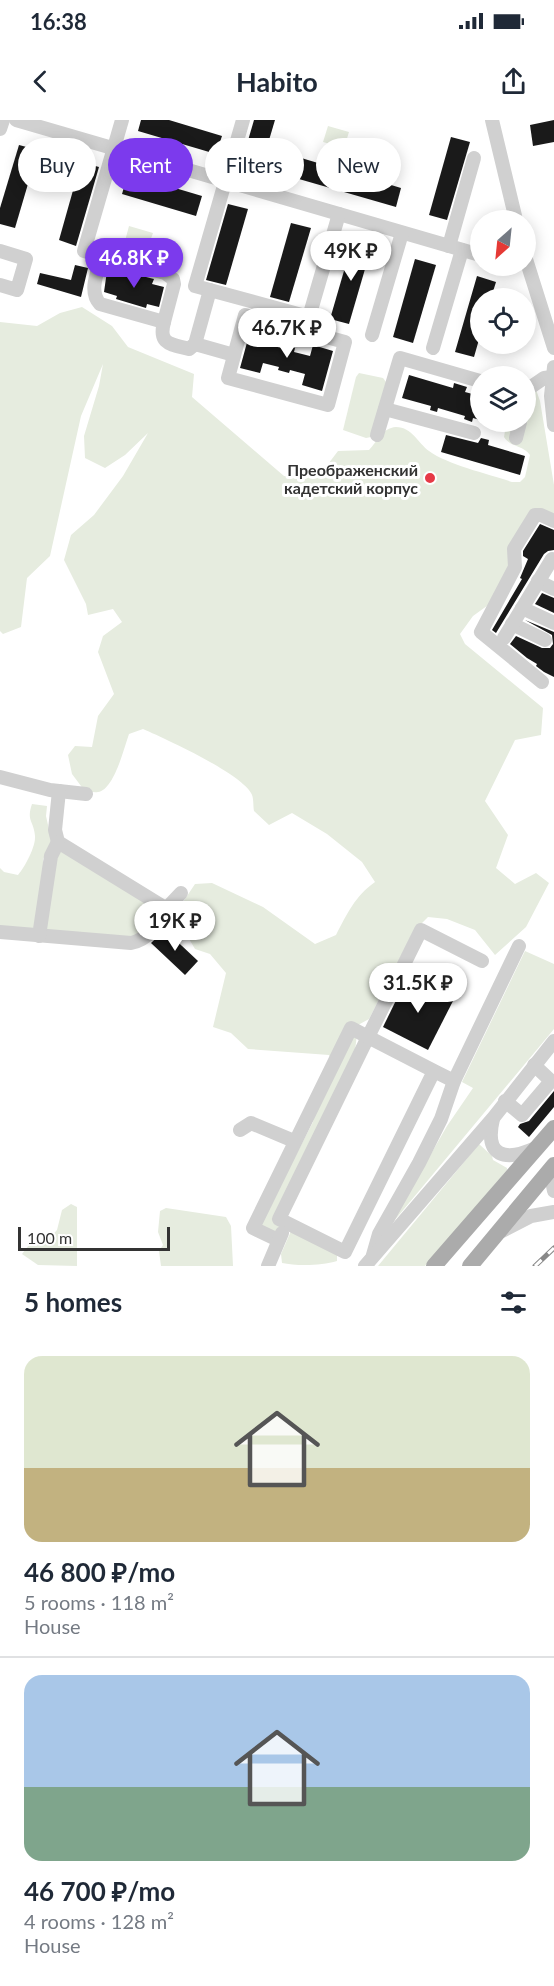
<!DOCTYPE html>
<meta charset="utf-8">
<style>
body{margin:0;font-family:Lato,sans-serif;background:#f6f6f7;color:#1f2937;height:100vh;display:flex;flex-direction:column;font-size:22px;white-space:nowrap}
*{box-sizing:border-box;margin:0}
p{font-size:20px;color:#747a83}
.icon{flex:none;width:33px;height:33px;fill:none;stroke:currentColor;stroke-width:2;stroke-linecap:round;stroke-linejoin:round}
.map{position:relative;height:1146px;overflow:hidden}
.panel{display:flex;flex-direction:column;background:#fff;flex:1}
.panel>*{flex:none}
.banner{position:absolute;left:18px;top:18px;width:519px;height:54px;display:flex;gap:12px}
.needle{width:39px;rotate:207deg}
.buttons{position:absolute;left:470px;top:90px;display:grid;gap:12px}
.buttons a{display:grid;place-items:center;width:66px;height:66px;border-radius:50%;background:#fff;box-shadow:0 3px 15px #0003;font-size:30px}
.scale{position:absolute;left:18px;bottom:15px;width:152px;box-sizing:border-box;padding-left:6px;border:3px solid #333;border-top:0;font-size:16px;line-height:21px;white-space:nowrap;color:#333;-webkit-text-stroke:4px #fff;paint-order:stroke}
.price{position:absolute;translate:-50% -51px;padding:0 14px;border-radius:21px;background:#fff;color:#222;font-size:20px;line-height:39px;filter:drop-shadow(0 2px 3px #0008)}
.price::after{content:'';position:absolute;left:50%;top:36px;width:18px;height:14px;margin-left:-9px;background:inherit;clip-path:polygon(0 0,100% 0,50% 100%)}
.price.current{background:#7c3aed;color:#fff}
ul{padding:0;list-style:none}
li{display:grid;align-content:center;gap:12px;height:318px;padding:0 24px}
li+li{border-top:2px solid #e0e1e3}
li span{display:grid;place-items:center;height:186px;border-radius:18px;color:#555}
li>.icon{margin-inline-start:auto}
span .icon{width:108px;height:108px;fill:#fffc;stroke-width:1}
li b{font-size:26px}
h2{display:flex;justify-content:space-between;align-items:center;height:72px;padding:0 24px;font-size:26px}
.tag{padding:0 21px;border-radius:27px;background:#fff;box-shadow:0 3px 15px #0003;font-size:21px;line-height:54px}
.tag.current{background:#7c3aed;color:#fff}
.status{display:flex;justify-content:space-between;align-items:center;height:42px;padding:0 30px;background:#fff;direction:ltr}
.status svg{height:16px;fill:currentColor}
header{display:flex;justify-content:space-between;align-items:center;height:78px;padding:0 24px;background:#fff;font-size:27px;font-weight:700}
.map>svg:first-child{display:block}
.green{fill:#e6ecdf}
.building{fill:#1a1a1a}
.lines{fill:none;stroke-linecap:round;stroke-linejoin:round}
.minor{stroke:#d0d0d0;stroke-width:14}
.major{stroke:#ababab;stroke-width:16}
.rail-casing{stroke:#888;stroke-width:5}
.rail{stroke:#fff;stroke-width:3;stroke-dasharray:9;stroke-linecap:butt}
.poi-dot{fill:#e63946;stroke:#fff;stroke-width:2}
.labels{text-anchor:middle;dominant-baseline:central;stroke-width:6;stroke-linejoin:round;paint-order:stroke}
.poi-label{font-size:16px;font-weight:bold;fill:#333;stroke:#fff;text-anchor:end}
</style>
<div class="status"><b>16:38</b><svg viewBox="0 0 49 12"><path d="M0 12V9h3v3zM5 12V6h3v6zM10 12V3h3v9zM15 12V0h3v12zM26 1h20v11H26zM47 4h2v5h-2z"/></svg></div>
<header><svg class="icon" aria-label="back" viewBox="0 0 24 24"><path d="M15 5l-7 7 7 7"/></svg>Habito<svg class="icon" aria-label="share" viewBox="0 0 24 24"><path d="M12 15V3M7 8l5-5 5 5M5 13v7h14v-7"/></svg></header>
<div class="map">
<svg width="554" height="1146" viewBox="0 0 554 1146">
<rect width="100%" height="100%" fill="#fff"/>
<g class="green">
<path d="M328 6 349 12 344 28 323 22Z"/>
<path d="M129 106 153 113 148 127 125 121Z"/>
<path d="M82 187 112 206 128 227 194 254 192 277 284 356H319L338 331 369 330C378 321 382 308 396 307 412 307 418 323 429 331 448 345 489 354 512 362H520L525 357 530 335C523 325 511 328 504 317L506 305 510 302H525V262L534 264 540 281 554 365V395L531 397 491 483 473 496 460 514 465 524 543 588 541 615 515 620 485 681 508 715 496 748 515 764 536 753 549 763 526 807 495 835 475 810 447 799 428 797 413 812 369 899 358 905 355 931 276 1113 259 1106 313 1002 315 990 336 950 329 935 248 929 231 913 213 907 226 853 210 834 195 829 188 817 186 807 175 802 181 785 195 764 212 763 263 787 315 824 336 815C347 794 355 776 375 762L362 742 327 714 292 693 269 705 254 691C253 686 254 677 251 673 240 653 166 619 143 609L129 614C124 628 114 670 98 672 94 673 88 671 84 670L72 654 68 635 75 626 92 627 98 596 114 574 98 532 103 516 122 502 113 489 88 495 86 484 64 440 71 415 94 395 123 356 148 313 125 335 105 348 85 338 84 316 99 266 103 244 81 296 50 436 27 458 21 507 3 514 0 511V202L37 206 60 193Z"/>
<path d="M359 253 383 258 386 262 371 317 366 318 343 310 356 257Z"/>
<path d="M32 684 47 686 46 696 52 723 43 739V755L33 812 0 806V748L4 752 18 755C25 747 36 726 35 716 34 701 26 701 32 684Z"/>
<path d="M60 730 155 787 159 792 140 817 46 812 56 735Z"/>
<path d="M525 831 554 844V909L389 1107 447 1006 473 968 462 962Z"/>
<path d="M479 1024 492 1036 493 1040 507 1048V1050L425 1146H378Z"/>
<path d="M71 1084 77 1087V1146L38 1145 22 1134 29 1125 44 1124 57 1110 62 1090Z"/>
<path d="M166 1088 226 1097 231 1106 233 1146H161L159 1131 163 1125 158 1112 160 1091Z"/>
<path d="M291 1111 337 1133V1141C321 1146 296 1146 282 1143L281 1134Z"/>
</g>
<g class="building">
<path d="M141 0H169L222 16 216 34 138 11Z"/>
<path d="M254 0H275L261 47 242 41Z"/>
<path d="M554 0V22L533 26 530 5Z"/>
<path d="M451 17 470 22 447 100 429 95Z"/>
<path d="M19 25 38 30 15 108 0 104V88Z"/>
<path d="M298 37 401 68 396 87 292 57Z"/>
<path d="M81 42 99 47 76 126 59 120Z"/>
<path d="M128 54 202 76 196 96 122 74Z"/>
<path d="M228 84 248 89 226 165 206 160Z"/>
<path d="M291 103 311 108 289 182 270 177Z"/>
<path d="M353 120 372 125 349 204 330 199Z"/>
<path d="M415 139 436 145 413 223 393 217Z"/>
<path d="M75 145 88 148 81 177 37 164 40 153 71 160Z"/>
<path d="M107 151 121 155 122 151 154 159 152 164 164 167 159 187 147 184 146 188 116 179 117 176 104 172Z"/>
<path d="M477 156 496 162 491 178H480V216L474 237 455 232Z"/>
<path d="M251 208 271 213 268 224 284 229 285 225 295 228 294 232 310 236 313 225 333 231 322 271 302 265 305 254 290 250 289 253 278 250 279 247 263 243 260 253 240 248Z"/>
<path d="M409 255 453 268 454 263 467 267 465 272 480 276V300L473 298 472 302 464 299 465 296 438 288 437 292 430 290 431 286 402 278Z"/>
<path d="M446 315 478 323 481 318 489 320 488 325 525 336 520 355 441 332Z"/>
<path d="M540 404 554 410V430L548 431 544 434 496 513 492 510 522 459 520 458 528 439 523 436V431Z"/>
<path d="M542 473 554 478V493L535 484Z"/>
<path d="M525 500 554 512V557L544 552 536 546 537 544 527 538 510 524 516 516 542 528H550L553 524 552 515Z"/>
<path d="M165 810 198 841 185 855 151 823Z"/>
<path d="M407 858 453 881 428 930 383 907Z"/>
<path d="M554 971V987L529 1017 518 1007 520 1004 529 1001Z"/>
</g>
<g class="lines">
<g class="minor">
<path d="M16 0 480 135"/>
<path d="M243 0 195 166 309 197 339 94"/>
<path d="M492 0 516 100"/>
<path d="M0 9 3 0"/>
<path d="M449 126 474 38"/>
<path d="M0 131 26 139 17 170 0 165"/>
<path d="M102 136C98 151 88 171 100 184L164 202 174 164 173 159 165 153 84 131 122 0"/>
<path d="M525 136 554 228"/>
<path d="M245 195 345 222 328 285 228 258Z"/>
<path d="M164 202C158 225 171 224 189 229L195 224 210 170"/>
<path d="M372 215 402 113"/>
<path d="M195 224 234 235"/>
<path d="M433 228 462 130"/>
<path d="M554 247 551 276 554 305"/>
<path d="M525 271 544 258 552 257 554 259"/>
<path d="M385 289 474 313"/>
<path d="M377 315 400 238 480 261"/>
<path d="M516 318 520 302"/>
<path d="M538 461 554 469"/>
<path d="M522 488 554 503"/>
<path d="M512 504 545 520"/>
<path d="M504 518 552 439 554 440"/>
<path d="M542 562 481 512 515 447 514 429 535 395H541L554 401"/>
<path d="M0 657 50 670 86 674"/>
<path d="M164 791 181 773"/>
<path d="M0 812 131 823C145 820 167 803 162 786L58 722 55 710 59 671"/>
<path d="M39 816 51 736 58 722"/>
<path d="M434 951 368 917 279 1099 345 1132 434 951 454 961"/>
<path d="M505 981 522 995 551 961 534 945"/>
<path d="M493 999C484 1037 505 1042 536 1028"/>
<path d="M240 1010 251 1003 294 1021"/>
<path d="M554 1051 552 1061 554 1071"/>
<path d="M502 1111 531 1096 554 1092"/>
<path d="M278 1120 253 1108 351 908 368 917 421 810 482 841"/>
<path d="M373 1135 379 1114 419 1043 441 999 454 961 519 826"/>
<path d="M268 1146 282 1113"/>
<path d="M365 1146 494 997 554 921"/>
</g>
<g class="major">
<path d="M434 1146 554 1008"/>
<path d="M470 1146 554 1045"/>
</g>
<g class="rail-casing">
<path id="rail" d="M535 1146 554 1128"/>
</g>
<use href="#rail" class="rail"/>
</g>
<circle class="poi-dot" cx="430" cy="358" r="6"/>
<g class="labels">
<g class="poi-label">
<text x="418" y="349">Преображенский<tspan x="418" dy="18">кадетский корпус</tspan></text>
</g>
</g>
</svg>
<div class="buttons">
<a><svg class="needle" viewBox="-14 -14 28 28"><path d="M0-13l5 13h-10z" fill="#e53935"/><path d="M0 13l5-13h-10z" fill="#747a83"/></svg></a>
<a><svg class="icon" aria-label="locate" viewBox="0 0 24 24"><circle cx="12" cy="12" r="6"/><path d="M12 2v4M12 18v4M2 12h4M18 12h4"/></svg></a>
<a><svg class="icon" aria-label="layers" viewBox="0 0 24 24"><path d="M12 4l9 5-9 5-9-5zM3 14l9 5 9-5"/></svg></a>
</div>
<div class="scale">100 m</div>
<b class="price" style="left:351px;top:162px">49K ₽</b>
<b class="price current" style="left:134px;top:169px">46.8K ₽</b>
<b class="price" style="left:287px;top:239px">46.7K ₽</b>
<b class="price" style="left:175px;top:832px">19K ₽</b>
<b class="price" style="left:418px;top:894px">31.5K ₽</b>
<div class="banner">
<a class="tag">Buy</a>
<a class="tag current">Rent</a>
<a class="tag">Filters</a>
<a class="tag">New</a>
</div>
</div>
<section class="panel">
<h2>5 homes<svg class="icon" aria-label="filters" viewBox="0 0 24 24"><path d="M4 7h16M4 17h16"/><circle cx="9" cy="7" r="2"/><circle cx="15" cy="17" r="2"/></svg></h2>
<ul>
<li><span style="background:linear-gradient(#dfe7d0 60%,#c2b280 0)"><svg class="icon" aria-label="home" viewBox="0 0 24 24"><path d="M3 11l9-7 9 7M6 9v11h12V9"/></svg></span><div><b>46 800 ₽/mo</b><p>5 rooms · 118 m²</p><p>House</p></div></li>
<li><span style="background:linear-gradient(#a9c7e8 60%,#7fa58c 0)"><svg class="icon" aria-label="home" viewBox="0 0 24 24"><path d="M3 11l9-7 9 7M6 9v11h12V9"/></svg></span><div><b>46 700 ₽/mo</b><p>4 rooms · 128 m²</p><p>House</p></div></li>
</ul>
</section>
